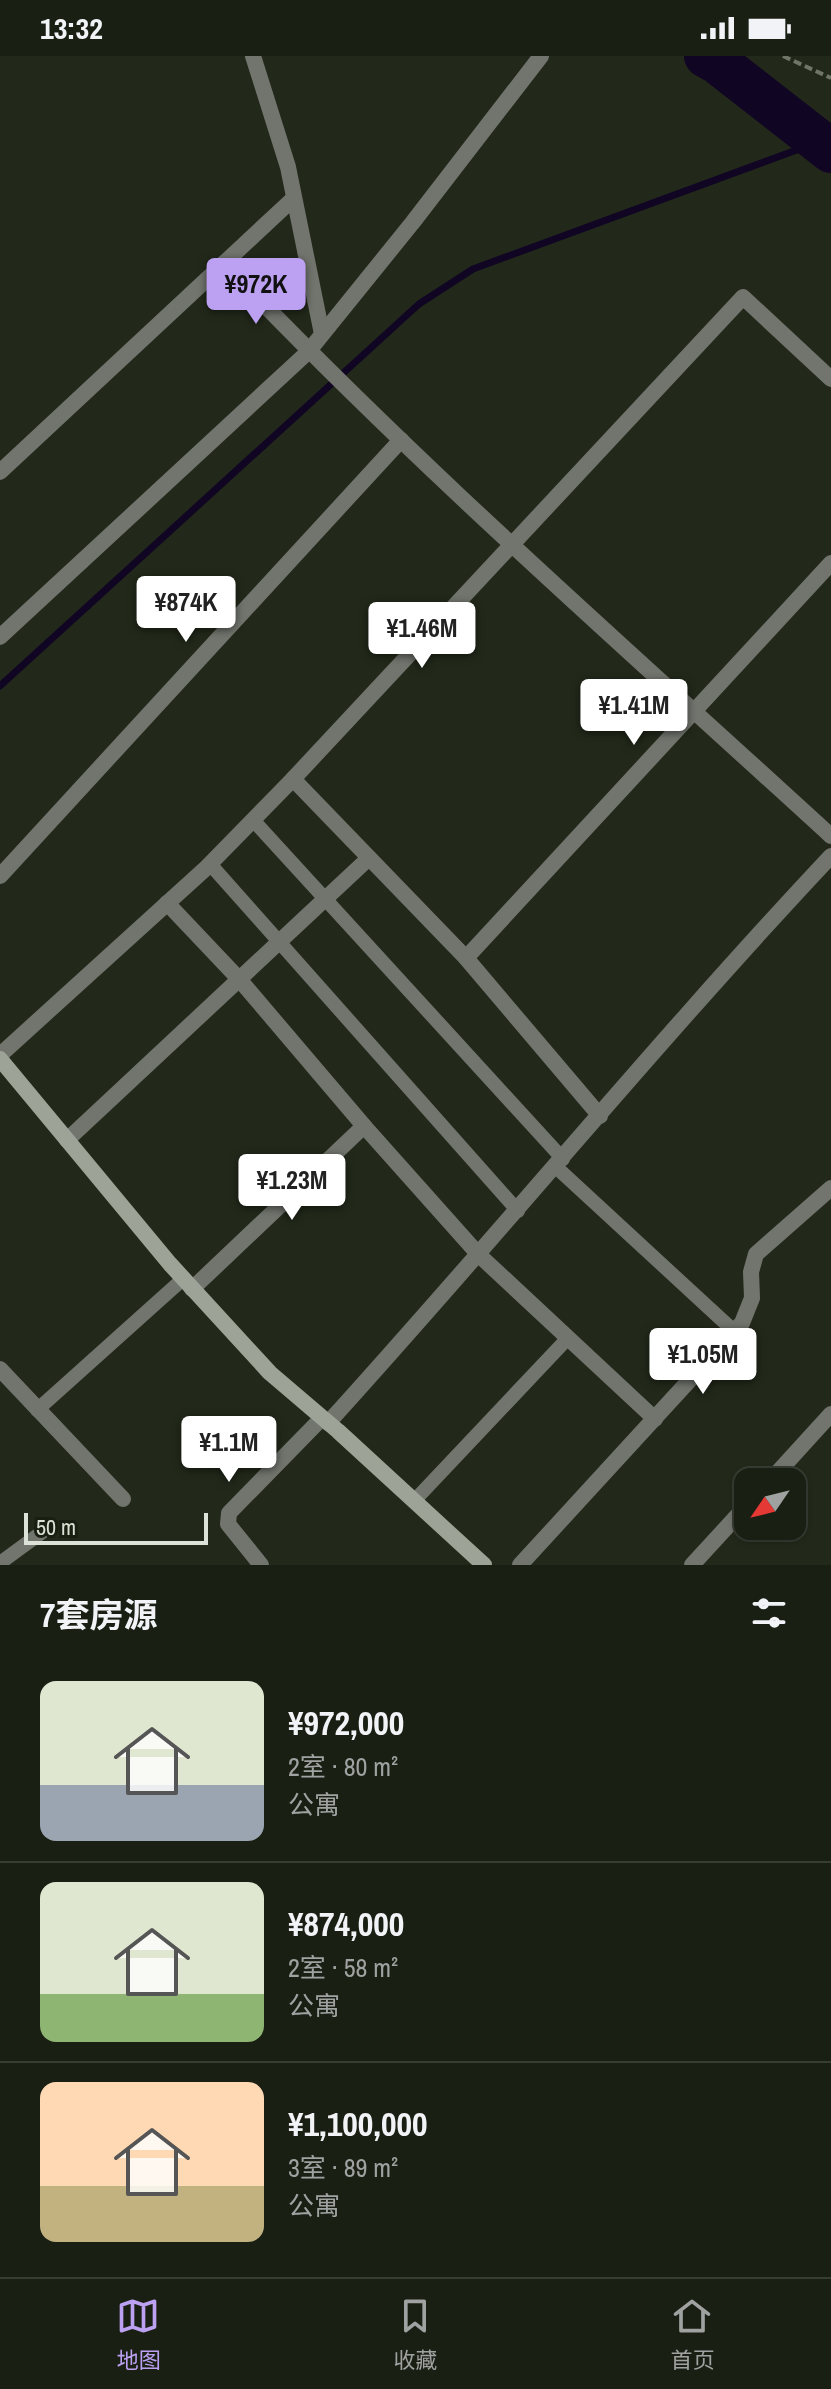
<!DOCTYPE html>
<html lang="zh">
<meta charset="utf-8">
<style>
body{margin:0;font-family:"Archivo Narrow","Noto Sans SC",sans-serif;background:#23271d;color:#f1f3f6;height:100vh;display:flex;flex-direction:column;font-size:30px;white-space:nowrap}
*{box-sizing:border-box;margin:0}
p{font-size:26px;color:#9fa2a0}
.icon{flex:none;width:44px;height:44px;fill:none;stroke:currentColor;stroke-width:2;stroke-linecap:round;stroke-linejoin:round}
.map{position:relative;height:1509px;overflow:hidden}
.side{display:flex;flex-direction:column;background:#1a1f14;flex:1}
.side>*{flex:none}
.needle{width:52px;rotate:235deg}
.tools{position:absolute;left:734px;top:1412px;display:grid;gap:16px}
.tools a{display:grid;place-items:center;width:72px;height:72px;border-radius:16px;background:#1a1f14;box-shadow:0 2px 6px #0004,0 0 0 2px #383d34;font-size:40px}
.scale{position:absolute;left:24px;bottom:20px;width:184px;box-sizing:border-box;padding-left:8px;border:4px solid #dde2d9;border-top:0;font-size:22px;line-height:28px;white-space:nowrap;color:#dde2d9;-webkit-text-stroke:6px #191f11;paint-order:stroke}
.price{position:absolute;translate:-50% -68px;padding:0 18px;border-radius:8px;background:#fff;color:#222;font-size:26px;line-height:52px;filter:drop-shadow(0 2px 4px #0008)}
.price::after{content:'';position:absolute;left:50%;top:48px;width:24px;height:18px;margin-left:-12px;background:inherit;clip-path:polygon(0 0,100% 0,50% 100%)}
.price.current{background:#bca0f2;color:#111}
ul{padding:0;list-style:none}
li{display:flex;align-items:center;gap:24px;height:200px;padding:0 40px}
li+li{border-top:2px solid #383d34}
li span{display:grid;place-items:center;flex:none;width:224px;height:160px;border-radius:16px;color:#555}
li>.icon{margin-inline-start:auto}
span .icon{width:96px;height:96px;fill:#fffc;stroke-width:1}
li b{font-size:34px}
h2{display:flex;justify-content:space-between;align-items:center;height:96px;padding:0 40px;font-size:34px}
.status{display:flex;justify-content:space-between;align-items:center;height:56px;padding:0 40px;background:#1a1f14;direction:ltr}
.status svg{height:22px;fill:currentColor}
.menu{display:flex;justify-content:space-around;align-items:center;height:112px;border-top:2px solid #383d34;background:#1a1f14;font-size:22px;color:#9fa2a0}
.menu a{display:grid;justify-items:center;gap:4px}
.menu .current{color:#bca0f2}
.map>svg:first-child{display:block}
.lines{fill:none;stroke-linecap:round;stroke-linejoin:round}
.stream{stroke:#110524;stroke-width:7}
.river{stroke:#110524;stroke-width:44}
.path{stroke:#6f7669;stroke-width:4;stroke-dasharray:8 4;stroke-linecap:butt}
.lane{stroke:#72756e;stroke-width:14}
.street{stroke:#72756e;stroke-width:16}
.secondary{stroke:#9da397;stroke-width:16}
</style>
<div class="status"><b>13:32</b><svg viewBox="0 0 49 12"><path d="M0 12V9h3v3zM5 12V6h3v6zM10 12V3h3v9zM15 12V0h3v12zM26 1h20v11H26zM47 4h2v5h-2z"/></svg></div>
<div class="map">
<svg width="831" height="1509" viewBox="0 0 831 1509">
<rect width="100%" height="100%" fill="#22291a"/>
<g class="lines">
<path class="stream" d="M0 630 419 248 473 213 821 85"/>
<path class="river" d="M706 0 717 6 831 95"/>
<path class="path" d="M783 0 831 22"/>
<g class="lane">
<path d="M253 764 563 1103"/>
<path d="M210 808 518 1155"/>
<path d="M556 1111 735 1276"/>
<path d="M37 1354 183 1223"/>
<path d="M414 1445 568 1282"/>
<path d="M0 1507 45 1474"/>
</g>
<g class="street">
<path d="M253 0 288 111 322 278"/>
<path d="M224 207C416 409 626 592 831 780"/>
<path d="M0 416 294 142"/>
<path d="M0 581 308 296 413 166 541 0"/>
<path d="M293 723 466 902 600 1060"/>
<path d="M0 820 401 384"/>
<path d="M167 847 239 923 364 1070 479 1199 655 1363"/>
<path d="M466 902 831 507"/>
<path d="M0 999 205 813 293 723 743 241 831 323"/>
<path d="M67 1084 369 802"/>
<path d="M192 1233 364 1070"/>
<path d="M0 1313 123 1443"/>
<path d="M328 1367C498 1180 658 984 831 800"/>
<path d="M769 1426 831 1358"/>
<path d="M261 1509 228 1468 229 1457 322 1362"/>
<path d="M520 1509 742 1267 752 1242 751 1216 756 1198 831 1132"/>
<path d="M692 1509 748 1448"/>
</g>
<path class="secondary" d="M0 1003 170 1208 270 1317 338 1375 484 1509"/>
</g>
</svg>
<div class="tools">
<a><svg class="needle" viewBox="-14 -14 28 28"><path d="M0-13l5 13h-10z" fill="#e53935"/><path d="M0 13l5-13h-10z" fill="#9fa2a0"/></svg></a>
</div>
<div class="scale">50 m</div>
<b class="price current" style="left:256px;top:270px">¥972K</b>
<b class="price" style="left:186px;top:588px">¥874K</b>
<b class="price" style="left:422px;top:614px">¥1.46M</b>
<b class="price" style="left:634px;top:691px">¥1.41M</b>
<b class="price" style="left:292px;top:1166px">¥1.23M</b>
<b class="price" style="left:703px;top:1340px">¥1.05M</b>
<b class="price" style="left:229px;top:1428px">¥1.1M</b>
</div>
<section class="side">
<h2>7套房源<svg class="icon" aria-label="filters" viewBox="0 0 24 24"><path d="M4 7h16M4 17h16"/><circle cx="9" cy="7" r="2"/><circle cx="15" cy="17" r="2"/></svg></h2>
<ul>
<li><span style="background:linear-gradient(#dfe7d0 65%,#9aa5b1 0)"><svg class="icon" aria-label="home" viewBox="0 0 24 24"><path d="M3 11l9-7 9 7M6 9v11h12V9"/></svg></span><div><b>¥972,000</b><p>2室 · 80 m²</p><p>公寓</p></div></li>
<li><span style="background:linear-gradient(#dfe7d0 70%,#8fb573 0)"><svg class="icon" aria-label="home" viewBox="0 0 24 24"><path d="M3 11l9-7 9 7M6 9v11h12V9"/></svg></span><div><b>¥874,000</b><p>2室 · 58 m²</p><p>公寓</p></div></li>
<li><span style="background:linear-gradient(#ffd9b3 65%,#c2b280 0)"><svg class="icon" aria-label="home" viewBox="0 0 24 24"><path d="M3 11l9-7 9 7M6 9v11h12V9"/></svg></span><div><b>¥1,100,000</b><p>3室 · 89 m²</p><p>公寓</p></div></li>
</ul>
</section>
<nav class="menu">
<a class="current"><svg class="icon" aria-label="map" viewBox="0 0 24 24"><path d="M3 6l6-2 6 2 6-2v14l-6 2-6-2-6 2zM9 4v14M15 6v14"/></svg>地图</a>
<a><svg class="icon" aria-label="saved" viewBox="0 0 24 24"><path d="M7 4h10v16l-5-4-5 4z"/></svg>收藏</a>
<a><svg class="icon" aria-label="home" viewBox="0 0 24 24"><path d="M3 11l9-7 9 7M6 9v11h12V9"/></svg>首页</a>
</nav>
